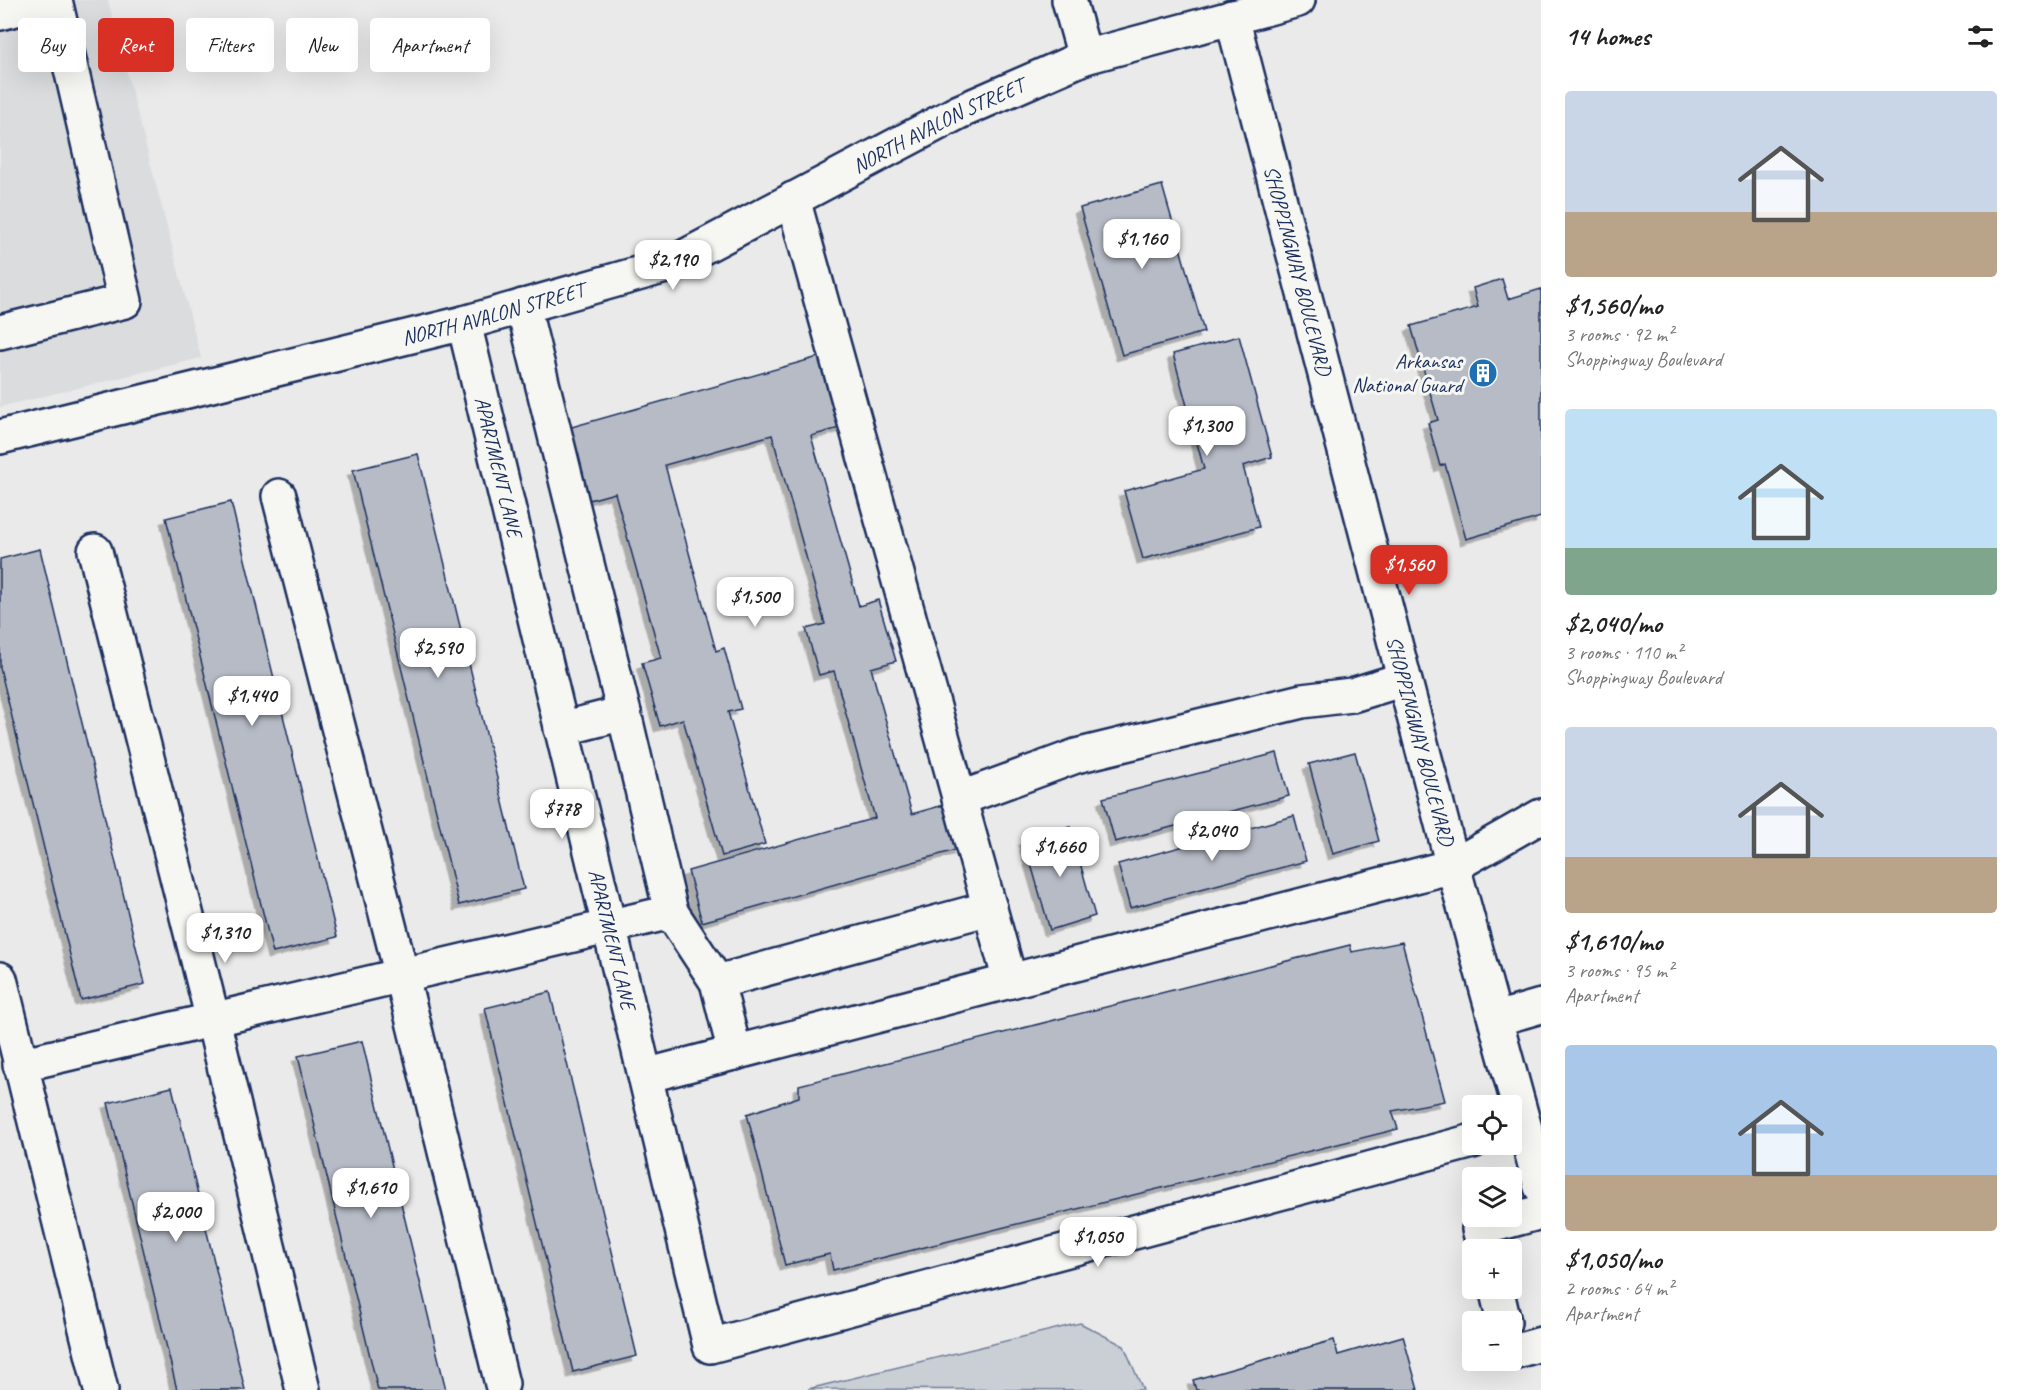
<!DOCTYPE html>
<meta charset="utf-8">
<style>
body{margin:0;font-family:Caveat,sans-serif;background:#f2f2f2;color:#222;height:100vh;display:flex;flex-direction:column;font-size:22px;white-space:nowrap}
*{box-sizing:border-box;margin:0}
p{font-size:20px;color:#767676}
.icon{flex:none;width:33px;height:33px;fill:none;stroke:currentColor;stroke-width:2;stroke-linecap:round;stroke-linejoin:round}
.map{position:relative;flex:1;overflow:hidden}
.panel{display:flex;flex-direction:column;background:#fff;width:480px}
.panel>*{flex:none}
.hud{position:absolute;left:18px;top:18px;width:570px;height:54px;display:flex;gap:12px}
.fabs{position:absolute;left:1462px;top:1095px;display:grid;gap:12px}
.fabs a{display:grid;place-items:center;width:60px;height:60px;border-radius:6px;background:#fff;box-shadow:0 6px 24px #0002;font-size:30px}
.price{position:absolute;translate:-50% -51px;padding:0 14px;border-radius:12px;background:#fff;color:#222;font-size:20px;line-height:39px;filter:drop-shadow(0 2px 3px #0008)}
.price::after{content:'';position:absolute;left:50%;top:36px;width:18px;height:14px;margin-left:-9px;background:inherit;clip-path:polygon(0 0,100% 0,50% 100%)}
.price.on{background:#d93025;color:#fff}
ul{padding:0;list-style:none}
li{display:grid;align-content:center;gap:12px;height:318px;padding:0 24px}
li span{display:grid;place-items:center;height:186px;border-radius:6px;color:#555}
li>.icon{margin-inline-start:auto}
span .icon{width:108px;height:108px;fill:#fffc;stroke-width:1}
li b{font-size:26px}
h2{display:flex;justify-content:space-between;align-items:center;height:72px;padding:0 24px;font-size:26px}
.tag{padding:0 21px;border-radius:6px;background:#fff;box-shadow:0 6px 24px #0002;font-size:21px;line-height:54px}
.tag.on{background:#d93025;color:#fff}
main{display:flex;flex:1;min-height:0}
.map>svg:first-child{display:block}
.built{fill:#dadcde}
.green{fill:#caced5;stroke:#727e9a;stroke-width:1.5}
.building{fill:#b6bbc6;stroke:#1b2f5e;stroke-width:1.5;filter:url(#shadow)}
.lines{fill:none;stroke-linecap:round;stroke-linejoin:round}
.minor-casing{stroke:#1b2f5e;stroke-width:38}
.minor{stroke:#f6f6f2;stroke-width:33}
.labels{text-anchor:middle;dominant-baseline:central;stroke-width:6;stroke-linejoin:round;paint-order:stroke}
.street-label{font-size:21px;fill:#1b2f5e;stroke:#f6f6f2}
.poi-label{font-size:21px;fill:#1b2f5e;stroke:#f6f6f2;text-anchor:end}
</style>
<main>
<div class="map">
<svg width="1541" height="1390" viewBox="0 0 1541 1390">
<defs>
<filter id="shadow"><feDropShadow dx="-5.5" dy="5.5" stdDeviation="0" flood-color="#0004"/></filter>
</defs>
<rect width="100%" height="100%" fill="#e9eae9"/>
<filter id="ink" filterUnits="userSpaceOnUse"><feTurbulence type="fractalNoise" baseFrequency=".0167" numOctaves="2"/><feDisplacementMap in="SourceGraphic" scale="12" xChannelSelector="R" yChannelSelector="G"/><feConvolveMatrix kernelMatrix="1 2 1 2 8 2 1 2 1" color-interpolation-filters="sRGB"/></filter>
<g filter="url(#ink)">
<path class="built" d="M0 0H108L201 358 0 407Z"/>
<path class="green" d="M1080 1323 1124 1346 1143 1390 808 1389Z"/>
<g class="building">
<path d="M1162 185 1204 332 1122 355 1080 208Z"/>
<path d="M1502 279 1508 299 1541 289V517L1466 539 1445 464 1440 466 1428 423 1438 420 1411 326 1478 307 1473 288Z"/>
<path d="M1239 336 1272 457 1243 466 1259 527 1143 559 1124 491 1204 469 1173 354Z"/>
<path d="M829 354 850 425 811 436 859 606 878 600 896 661 871 668 912 814 947 804 959 849 702 922 688 871 875 818 834 671 819 675 806 629 825 624 772 435 665 465 716 651 724 648 741 709 728 712 765 844 722 856 683 719 660 726 642 663 661 658 615 493 582 502 561 430Z"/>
<path d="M418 454 524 889 459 905 353 470Z"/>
<path d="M231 502 337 937 273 953 166 518Z"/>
<path d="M40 549 145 984 81 1000 0 668V559Z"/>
<path d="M1355 752 1379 841 1333 854 1309 764Z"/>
<path d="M1277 753 1289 796 1115 842 1103 798Z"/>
<path d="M1294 816 1306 861 1130 908 1118 864Z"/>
<path d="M1070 827 1095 916 1050 930 1024 840Z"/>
<path d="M1402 942 1445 1101 1392 1111 1398 1129 833 1270 830 1254 785 1265 747 1114 799 1097V1085L1350 945 1352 952Z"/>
<path d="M550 992 637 1356 573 1372 485 1008Z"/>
<path d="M362 1041 446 1390H378L298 1056Z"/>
<path d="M172 1087 245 1390H177L108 1103Z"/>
<path d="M1403 1336 1418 1390H1196L1193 1380 1334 1340 1338 1355Z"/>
</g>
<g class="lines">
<g class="minor-casing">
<g id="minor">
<path d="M1069 0 1085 57"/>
<path d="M0 13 51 0"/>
<path id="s1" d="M1232 17 1453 866 1541 1187"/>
<path d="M793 199 1010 981"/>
<path d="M523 306 624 713"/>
<path id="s2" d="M464 323 710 1346 1473 1141"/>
<path d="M0 332 125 301 55 0"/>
<path id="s3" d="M0 437 464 323 669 265 959 112 1085 57 1298 0"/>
<path d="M279 496 402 976 502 1384"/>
<path d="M95 551 213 1020 303 1390"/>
<path d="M959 799 1076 756 1302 701 1352 695 1404 679"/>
<path d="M671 912 717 982 735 1053"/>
<path d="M0 979 101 1390"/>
<path d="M717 982 990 908"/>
<path d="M1496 1019 1541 1006"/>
<path d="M20 1065 671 912 624 713 561 729"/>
<path d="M645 1076 1453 866 1541 816"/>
<path d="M1485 1250 1479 1229 1541 1212"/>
<path d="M1496 1288 1504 1322"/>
<path d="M1512 1349 1513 1352 1541 1344"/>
</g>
</g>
<use href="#minor" class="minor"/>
</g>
</g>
<defs>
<g id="building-disc" transform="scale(1.5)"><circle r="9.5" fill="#1f6fb2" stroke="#f6f6f2"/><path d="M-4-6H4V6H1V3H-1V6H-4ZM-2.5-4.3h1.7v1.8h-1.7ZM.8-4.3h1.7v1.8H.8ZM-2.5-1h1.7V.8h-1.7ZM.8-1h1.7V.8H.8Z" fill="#fff"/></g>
</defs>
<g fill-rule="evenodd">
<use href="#building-disc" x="1483" y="373"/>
</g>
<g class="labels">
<g class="street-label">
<text stroke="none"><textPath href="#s3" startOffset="994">NORTH AVALON STREET</textPath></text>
<text stroke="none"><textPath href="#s1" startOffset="262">SHOPPINGWAY BOULEVARD</textPath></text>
<text stroke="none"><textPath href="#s3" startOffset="508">NORTH AVALON STREET</textPath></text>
<text stroke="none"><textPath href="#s2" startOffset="148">APARTMENT LANE</textPath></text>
<text stroke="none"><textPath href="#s1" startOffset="748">SHOPPINGWAY BOULEVARD</textPath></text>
<text stroke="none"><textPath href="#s2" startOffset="634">APARTMENT LANE</textPath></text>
</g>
<g class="poi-label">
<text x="1462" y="361">Arkansas<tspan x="1462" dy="24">National Guard</tspan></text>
</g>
</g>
</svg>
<div class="fabs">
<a><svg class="icon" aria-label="locate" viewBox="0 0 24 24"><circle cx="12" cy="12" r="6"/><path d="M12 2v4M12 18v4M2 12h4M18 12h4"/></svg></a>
<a><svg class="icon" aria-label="layers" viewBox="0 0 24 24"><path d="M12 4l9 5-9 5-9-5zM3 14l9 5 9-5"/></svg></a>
<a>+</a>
<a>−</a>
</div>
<b class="price" style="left:1142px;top:270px">$1,160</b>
<b class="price" style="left:673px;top:291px">$2,190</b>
<b class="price" style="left:1207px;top:457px">$1,300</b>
<b class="price on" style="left:1409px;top:596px">$1,560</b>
<b class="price" style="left:755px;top:628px">$1,500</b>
<b class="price" style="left:438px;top:679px">$2,590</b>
<b class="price" style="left:252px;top:727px">$1,440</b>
<b class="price" style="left:562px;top:840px">$778</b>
<b class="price" style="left:1212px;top:862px">$2,040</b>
<b class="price" style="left:1060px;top:878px">$1,660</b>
<b class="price" style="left:225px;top:964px">$1,310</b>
<b class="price" style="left:371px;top:1219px">$1,610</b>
<b class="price" style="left:176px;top:1243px">$2,000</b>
<b class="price" style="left:1098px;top:1268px">$1,050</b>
<div class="hud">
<a class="tag">Buy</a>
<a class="tag on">Rent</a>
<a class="tag">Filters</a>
<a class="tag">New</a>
<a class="tag">Apartment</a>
</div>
</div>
<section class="panel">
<h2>14 homes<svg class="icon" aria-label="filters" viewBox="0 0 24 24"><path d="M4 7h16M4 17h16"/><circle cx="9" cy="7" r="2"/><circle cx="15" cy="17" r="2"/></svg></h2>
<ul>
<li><span style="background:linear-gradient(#c9d6e8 65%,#b9a48a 0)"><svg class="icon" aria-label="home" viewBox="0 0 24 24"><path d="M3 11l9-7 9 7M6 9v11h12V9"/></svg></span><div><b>$1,560/mo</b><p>3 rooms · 92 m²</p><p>Shoppingway Boulevard</p></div></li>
<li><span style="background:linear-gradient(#bfe0f5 75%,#7fa58c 0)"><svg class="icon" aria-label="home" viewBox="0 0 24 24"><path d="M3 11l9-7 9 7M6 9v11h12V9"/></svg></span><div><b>$2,040/mo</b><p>3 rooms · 110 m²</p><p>Shoppingway Boulevard</p></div></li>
<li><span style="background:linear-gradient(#c9d6e8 70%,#b9a48a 0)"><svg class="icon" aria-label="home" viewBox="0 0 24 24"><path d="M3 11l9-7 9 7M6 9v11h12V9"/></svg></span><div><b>$1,610/mo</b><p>3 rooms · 95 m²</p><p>Apartment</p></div></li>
<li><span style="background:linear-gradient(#a9c7e8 70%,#b9a48a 0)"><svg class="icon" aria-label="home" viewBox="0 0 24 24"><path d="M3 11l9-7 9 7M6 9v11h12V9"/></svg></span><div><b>$1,050/mo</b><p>2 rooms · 64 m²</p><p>Apartment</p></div></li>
</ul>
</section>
</main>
